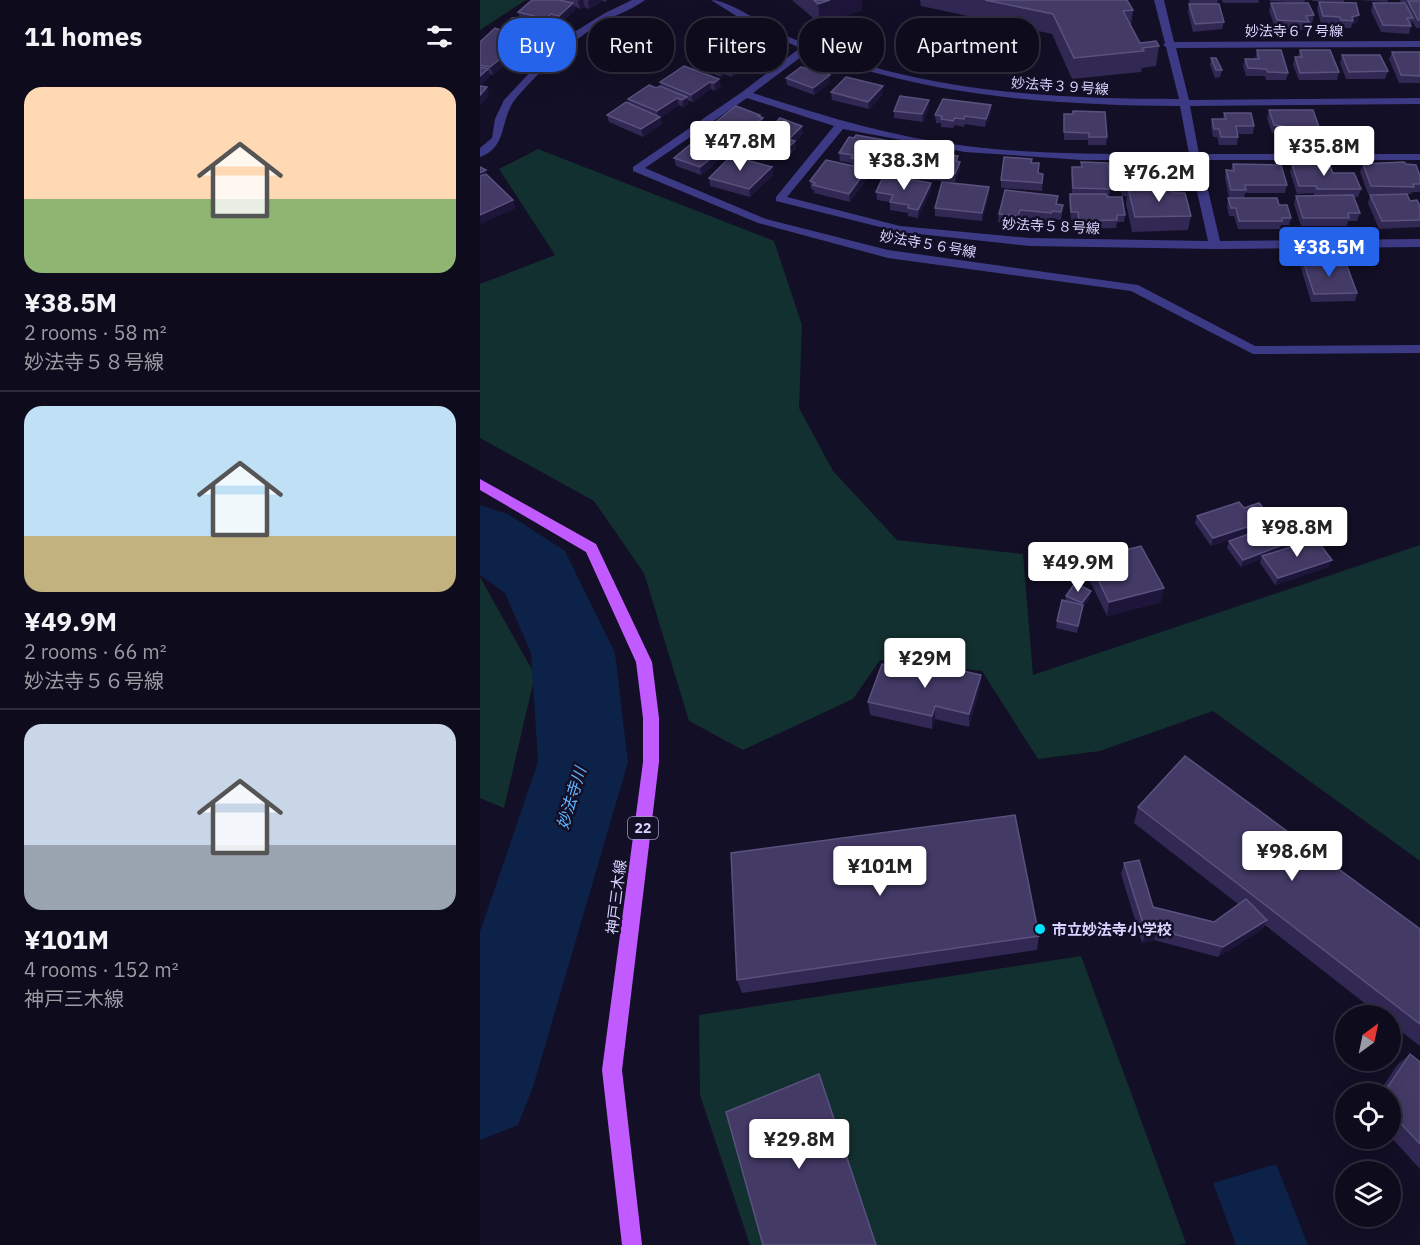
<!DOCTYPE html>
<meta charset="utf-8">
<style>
body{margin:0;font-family:"IBM Plex Sans","Noto Sans JP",sans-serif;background:#171425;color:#f1f3f6;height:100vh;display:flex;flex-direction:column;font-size:22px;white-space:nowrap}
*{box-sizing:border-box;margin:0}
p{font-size:20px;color:#9b9ba3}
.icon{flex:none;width:33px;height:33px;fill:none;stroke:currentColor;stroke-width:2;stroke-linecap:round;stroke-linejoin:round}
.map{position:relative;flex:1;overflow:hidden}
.drawer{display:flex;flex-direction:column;background:#0e0b1c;width:480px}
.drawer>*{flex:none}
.hud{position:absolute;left:18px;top:18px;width:570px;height:54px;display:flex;gap:12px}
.needle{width:39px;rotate:33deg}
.controls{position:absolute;left:855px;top:1005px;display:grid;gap:12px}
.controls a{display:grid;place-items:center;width:66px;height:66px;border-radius:50%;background:#0e0b1c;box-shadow:0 6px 24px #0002,0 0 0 2px #2e2b3b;font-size:30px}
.price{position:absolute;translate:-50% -51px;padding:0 14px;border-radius:6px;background:#fff;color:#222;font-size:20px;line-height:39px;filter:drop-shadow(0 2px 3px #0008)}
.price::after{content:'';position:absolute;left:50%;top:36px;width:18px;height:14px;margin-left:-9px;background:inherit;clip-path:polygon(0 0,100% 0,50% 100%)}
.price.on{background:#2563eb;color:#fff}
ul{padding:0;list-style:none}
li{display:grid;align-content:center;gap:12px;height:318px;padding:0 24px}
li+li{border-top:2px solid #2e2b3b}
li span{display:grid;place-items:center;height:186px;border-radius:18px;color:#555}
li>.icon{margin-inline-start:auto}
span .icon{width:108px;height:108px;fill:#fffc;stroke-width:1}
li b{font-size:26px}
h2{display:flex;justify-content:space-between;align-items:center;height:72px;padding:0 24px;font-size:26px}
.pill{padding:0 21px;border-radius:24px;background:#0e0b1c;box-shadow:0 6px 24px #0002,0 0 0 2px #2e2b3b;font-size:21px;line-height:54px}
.pill.on{background:#2563eb;color:#fff}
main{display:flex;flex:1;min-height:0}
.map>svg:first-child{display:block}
.green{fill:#12302f}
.water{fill:#0c2248}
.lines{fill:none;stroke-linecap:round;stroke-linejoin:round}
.river{fill:#0c2248;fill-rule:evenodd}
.minor{fill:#3d3a85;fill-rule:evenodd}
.major{fill:#c25bff;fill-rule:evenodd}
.wall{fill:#312854}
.shaded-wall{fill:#1d163a}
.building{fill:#433a66;stroke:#5a527e;stroke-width:1.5}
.poi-dot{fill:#00e5ff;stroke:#130f26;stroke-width:2}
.labels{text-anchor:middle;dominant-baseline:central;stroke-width:5;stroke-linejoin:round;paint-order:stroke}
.far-street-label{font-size:14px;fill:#d9d4ff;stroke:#130f26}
.shield{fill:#130f26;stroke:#9e99be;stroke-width:1.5}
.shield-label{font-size:14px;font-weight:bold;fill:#d9d4ff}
.street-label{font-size:15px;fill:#d9d4ff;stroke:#130f26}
.poi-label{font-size:15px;font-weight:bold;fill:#d9d4ff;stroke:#130f26;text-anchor:start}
.water-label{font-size:16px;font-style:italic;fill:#62b6ff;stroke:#130f26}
</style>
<main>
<section class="drawer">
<h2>11 homes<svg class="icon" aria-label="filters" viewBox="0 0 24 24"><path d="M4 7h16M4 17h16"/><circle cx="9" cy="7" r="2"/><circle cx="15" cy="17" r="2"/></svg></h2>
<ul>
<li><span style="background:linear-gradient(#ffd9b3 60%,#8fb573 0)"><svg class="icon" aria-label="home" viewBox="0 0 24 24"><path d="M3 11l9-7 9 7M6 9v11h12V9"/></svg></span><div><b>¥38.5M</b><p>2 rooms · 58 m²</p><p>妙法寺５８号線</p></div></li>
<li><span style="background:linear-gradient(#bfe0f5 70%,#c2b280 0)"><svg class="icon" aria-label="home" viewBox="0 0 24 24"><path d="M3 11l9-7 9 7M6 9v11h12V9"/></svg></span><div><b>¥49.9M</b><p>2 rooms · 66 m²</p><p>妙法寺５６号線</p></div></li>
<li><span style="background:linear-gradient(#c9d6e8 65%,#9aa5b1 0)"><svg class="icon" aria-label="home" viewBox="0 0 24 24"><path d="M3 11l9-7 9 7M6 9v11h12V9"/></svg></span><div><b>¥101M</b><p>4 rooms · 152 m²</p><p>神戸三木線</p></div></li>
</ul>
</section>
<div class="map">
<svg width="940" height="1245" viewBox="0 0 940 1245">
<rect width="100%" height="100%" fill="#130f26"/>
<g class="green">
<path d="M0 0H46L0 30Z"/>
<path d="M58 149 294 241 322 325 319 408 353 471 417 540 543 554 553 675 940 545V861L733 711 620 751 558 759 502 671 400 660 373 699 263 750 209 721 164 573 114 501 0 438V284L75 255 19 169Z"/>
<path d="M0 577 55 675 24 808 0 798Z"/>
<path d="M601 956 706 1243 697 1245H270L220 1095 219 1015Z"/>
</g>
<path class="water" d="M796 1164 828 1245H756L733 1183Z"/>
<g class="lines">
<path class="river" d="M0 505 28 514 85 551 135 653 148 762 53 1087 38 1125 0 1140V932L58 762 51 653 25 593 0 575Z"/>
<g class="minor">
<path d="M152 0H165C151 11 131 16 116 26 87 45 60 71 37 97 19 117 29 147 0 157V148L12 138 15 119 24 100 57 65 96 31 125 13Z"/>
<path d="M231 0C249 0 289 28 309 37 339 50 372 61 404 70 500 95 600 99 699 99L686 47 683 45 685 43 674 0H684L694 42 940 41V47L696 48 709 100 940 98V104L710 106 719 154H940V160H721L740 241 940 239V247L735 249 550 246 420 232 296 201V197L354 126 267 98 165 168 286 219 408 250 658 285 775 346 940 345V353L773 354 651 291 408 258 278 223 153 171V167L262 92 320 48 274 27ZM329 51C447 97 574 105 700 106L709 154C635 154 559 155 486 146 413 137 343 116 273 93ZM363 129 485 152 602 160H710L728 241 550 238 420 226 307 197Z"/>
</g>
<path class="major" d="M0 479 116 544 172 662 179 718V762L142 1070 162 1245H142L122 1070 163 762V718L156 662 106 552 0 490Z"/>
</g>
<g class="wall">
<path d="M81 0H127L125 2 121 0V2L109 9 105 7 100 9 94 6 95 10 81 23 73 22 61 37 56 36 51 41H48V43L33 56 28 55 29 61 13 75 9 74 10 76 0 86V42L40 18 38 12Z"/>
<path d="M312 0H382V10L340 24Z"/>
<path d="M440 0H647L653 10 651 26 660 43 679 46 676 66 662 68 661 72 592 79 572 34 441 6Z"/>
<path d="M709 0H738L737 4 744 22 742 29 713 32 708 12 709 4H710Z"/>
<path d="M742 0H779L778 3H743Z"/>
<path d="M790 0H825L824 3 790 1Z"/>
<path d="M832 0H864V2L832 1Z"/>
<path d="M879 0H908L907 2Z"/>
<path d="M920 0H940V28H936L932 21 929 34 901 32 891 11 893 3 926 6 927 3H921Z"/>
<path d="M839 2 879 15 877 23 872 24 871 28H859L858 24H841L837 9Z"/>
<path d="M791 3 834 15 832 23H828L827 30 795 28 789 11Z"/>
<path d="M777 50 808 73 806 80H786L785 76H766L763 66 765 59H775Z"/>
<path d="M820 50 859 72 857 80H819L813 65 815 57H818Z"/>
<path d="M912 52H940V83H919L909 59Z"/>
<path d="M272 55 273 63 252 77 244 74 241 77 224 70 223 62Z"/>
<path d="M862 55 908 71 905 79H866L860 63Z"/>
<path d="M731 58 742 70 740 77 735 78 730 65Z"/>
<path d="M204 66 241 87 235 91 231 89 213 102 207 100 208 104 203 107 199 105 180 118 182 124 163 137 129 122 127 115 149 104 148 99 181 86 180 82Z"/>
<path d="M306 78 350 83 334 95 307 85Z"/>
<path d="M403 86V94L389 109 352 100 351 92Z"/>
<path d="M511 105V113L505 127 485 124 484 127 475 125 473 128 461 127V123H456L455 115Z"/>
<path d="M449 107 443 122 414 118V111Z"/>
<path d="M789 110 839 127 837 134H823L821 141H804L801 133H792L787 118Z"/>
<path d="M593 111 627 137 626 145H608V140H584V114H592Z"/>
<path d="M744 113 774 126 773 134H758V137L757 145H739L737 137H733L731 127 732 119H743Z"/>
<path d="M280 115 284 126 258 146 241 139 240 133 235 131 233 124Z"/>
<path d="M323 133 315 142 316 148 312 153 299 149 296 152 292 151 288 155 277 152 276 144Z"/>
<path d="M416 142V150L403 172 387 169 388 177 370 202 334 193V190L331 189 330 181 372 165 371 163 360 161 359 153Z"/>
<path d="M243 149 244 156 221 175 196 166 194 158Z"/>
<path d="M469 155 478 156V161L480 169 475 182 431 179V175L422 173V165Z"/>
<path d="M601 162 630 189 629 196 645 215 644 222H637L636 228 598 229 597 220H591L589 202 590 194H592L591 174 592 167H601Z"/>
<path d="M551 163 558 173 563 174 562 191 521 188V180Z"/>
<path d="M648 164 675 167 694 173 703 185 701 193 711 216 708 230 652 232 646 203 647 196H642L639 184 640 176H647L646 172Z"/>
<path d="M753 164 807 185 805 193H765L764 198 799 205 811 218 809 225H801L800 229H758L754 216H749L747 206 748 198H749L745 178 746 170H751Z"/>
<path d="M812 164 853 173 881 189 878 197H874L880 213 877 221H868L867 226H821L814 204 816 196H834V193L817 194 810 172Z"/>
<path d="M883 164H926L940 176V192H932L931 194H927L930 201 940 206V227L899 229 888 203 890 195 917 194H888L880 172Z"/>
<path d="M292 167 293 175 270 197 230 186 229 178Z"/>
<path d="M451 190 438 218 428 216V213L410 210V202L397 200 396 192Z"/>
<path d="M525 190 577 205 582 213 581 220 571 218V221L540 218 538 224 518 222 519 214Z"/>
<path d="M509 194 502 221 455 216V208Z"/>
<path d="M823 260 854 266 877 293 875 301 831 302 821 268Z"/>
<path d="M764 508 789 526 731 546 715 523 717 516Z"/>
<path d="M749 541 827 542 852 560 848 567 795 585 780 563 781 559 761 567 747 548Z"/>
<path d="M608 559 681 602 627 616 606 573Z"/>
<path d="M586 596 610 598 602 608 597 633 576 628 577 621 585 601Z"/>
<path d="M444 673 501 675 500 688 489 727 455 719 452 729 390 715 388 702Z"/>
<path d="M658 807 940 929V1046L910 1023V1016H901L785 925 781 930 738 957 674 940 662 943 641 874 644 863 673 907 734 922 758 904 654 823Z"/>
<path d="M559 936 557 950 262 993 257 980Z"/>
<path d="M930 1054 940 1062V1169L910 1136V1094H898L917 1065Z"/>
</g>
<g class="shaded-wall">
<path d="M101 0H103L105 7 100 9 98 1Z"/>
<path d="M110 0H121V2L109 9 108 1Z"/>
<path d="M350 0H382V10L340 24 338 4Z"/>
<path d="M93 3 95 10 81 23 79 16Z"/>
<path d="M71 14 73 22 61 37 58 29Z"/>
<path d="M879 15 877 23 872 24 873 21 872 17Z"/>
<path d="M53 29 56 36 51 41 48 34Z"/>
<path d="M46 35 48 43 33 56 31 48Z"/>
<path d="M26 47 29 61 13 75 10 67 20 51Z"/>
<path d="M272 55 273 63 252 77 250 69Z"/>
<path d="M243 67 244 74 241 77 240 69Z"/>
<path d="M8 69 10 76 0 86V76Z"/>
<path d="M350 75V83L334 95 333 88Z"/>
<path d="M239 79 241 87 235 91 234 83Z"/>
<path d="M230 82 231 89 213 102 211 95Z"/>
<path d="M403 86V94L389 109 388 102Z"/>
<path d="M7 87 9 95 0 106V95Z"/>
<path d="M207 97 208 104 203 107 202 100Z"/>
<path d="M197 98 199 105 180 118 182 124 163 137 161 129 178 118 177 111Z"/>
<path d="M449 100V107L443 122 442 114Z"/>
<path d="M511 105V113L505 127 506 119Z"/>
<path d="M280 115 281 120 283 118 284 126 258 146 257 138Z"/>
<path d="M322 126 323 133 315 142 316 148 312 153 309 139Z"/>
<path d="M298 141 299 149 296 152 295 144Z"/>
<path d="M416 142V150L403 172 402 164Z"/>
<path d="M291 143 292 151 288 155 287 147Z"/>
<path d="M243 149 244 156 221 175 220 167Z"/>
<path d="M480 162V169L475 182V174Z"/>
<path d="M292 167 293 175 270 197 269 189Z"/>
<path d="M387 169 388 177 370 202 369 194Z"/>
<path d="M6 170 8 178 0 182V173Z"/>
<path d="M451 183V190L438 218V210Z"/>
<path d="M509 187V194L502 221V213Z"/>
<path d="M33 200 36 208 1 224 0 220V215Z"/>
<path d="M792 519 789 526 731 546 733 538Z"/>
<path d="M829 535 827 543 782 556 781 559 761 567 763 560Z"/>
<path d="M852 560 848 567 795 585 798 578Z"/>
<path d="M684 588 681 602 627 616 629 602Z"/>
<path d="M611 591 610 598 602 608 597 633 602 603Z"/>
<path d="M501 675 500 688 489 727V714Z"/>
<path d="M455 706V719L452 729V716Z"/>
<path d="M787 920 781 930 738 957 743 947Z"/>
<path d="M678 930 674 940 662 943 666 933Z"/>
</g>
<g class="building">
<path d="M52 0H79L93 3 79 16 71 14 58 29H53L48 34 31 31 46 35 31 48 26 47 20 51 27 53 10 67 0 65V42L15 28 20 30 32 18 58 17 38 12Z"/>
<path d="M334 0H350L338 4Z"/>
<path d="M505 0H647L653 10 643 11 660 43 676 41 679 46 662 48 664 51 594 58 573 14Z"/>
<path d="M928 1H940V20H938Z"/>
<path d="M839 2 876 3 879 15 872 17 873 21 861 20 860 17 843 16Z"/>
<path d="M791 3H828L834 15 826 16 829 22 797 20Z"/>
<path d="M893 3H925L933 18H927L931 26 903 25Z"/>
<path d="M709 4H739L744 22 715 24Z"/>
<path d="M249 45 272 55 250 69 243 67 240 69 223 62Z"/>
<path d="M777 50H801L808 73 788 72 786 69 768 68 765 59H779Z"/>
<path d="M820 50H850L859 72 820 73 815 57H822Z"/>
<path d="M912 52H940V76L921 75Z"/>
<path d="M862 55H900L908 71 869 72Z"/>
<path d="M731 58H736L742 70H736Z"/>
<path d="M204 66 239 79 234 83 230 82 211 95 180 82Z"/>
<path d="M0 67 8 69 0 76Z"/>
<path d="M321 67 337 72 340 70 350 75 333 88 306 78Z"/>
<path d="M366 77 403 86 388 102 351 92Z"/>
<path d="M169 85 176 88 180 86 207 97 202 100 197 98 177 111 148 99Z"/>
<path d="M0 86 7 87 0 95Z"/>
<path d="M420 96 449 100 442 114 414 111Z"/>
<path d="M463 99 511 105 506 119 485 116 484 119 475 118 473 121 461 119 462 116 455 115Z"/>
<path d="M146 102 180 117 161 129 127 115Z"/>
<path d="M256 106 280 115 278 116 283 118 257 138 239 131 244 128 233 124Z"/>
<path d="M789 110H833L839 127H821L823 133H806L803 126 794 125Z"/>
<path d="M593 111 625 112 627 137H609V133L584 132V114H593Z"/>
<path d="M744 113H771L774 126H756L758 137H741L739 129H734L732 119H746Z"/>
<path d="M300 118 322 126 309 139 315 141 311 145 298 141 295 144 291 143 287 147 276 144Z"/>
<path d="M376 135 416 142 402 164 371 158 373 155 359 153 369 137 374 138Z"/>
<path d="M217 139 243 149 220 167 194 158Z"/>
<path d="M431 147 469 152 468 155 478 156 476 161 480 162 475 174 431 171 433 167 422 165Z"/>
<path d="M251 156 292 167 269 189 229 178Z"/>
<path d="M524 157 552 159 551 163H559L558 173 563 174 562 183 521 180Z"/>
<path d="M346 160 387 169 369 194 333 185 335 183 330 181Z"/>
<path d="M601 162 628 163 630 189 593 188 592 167H602Z"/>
<path d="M924 162 926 164 936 165 940 176V184H933L934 187 891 186 883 164Z"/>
<path d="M648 164H674L675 167H693L694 173H700L703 185 643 188 640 176H650Z"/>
<path d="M753 164 801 165 807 185H765L766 190H751L746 170 754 171Z"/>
<path d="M812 164H849L853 173H874L881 189H837L836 186H819Z"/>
<path d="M0 167 6 170 0 173Z"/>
<path d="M6 174 33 200 0 215V176Z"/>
<path d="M404 175 451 183 438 210 428 208 429 205 410 202 413 195 396 192Z"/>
<path d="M462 182 509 187 502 213 455 208Z"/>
<path d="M692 187 693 193H705L711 216 655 217 648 188Z"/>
<path d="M525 190 578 196 576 204 583 205 581 212 572 211 571 213 540 210 538 216 519 214Z"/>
<path d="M590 194H626L627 197H642L645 215H637V220L599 221 598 212H591Z"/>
<path d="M927 194 930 201 937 200 940 206V220L902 221 890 195Z"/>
<path d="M873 195 880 213H868L869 218H823L816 196Z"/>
<path d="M748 198H797L799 205H807L811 218H802V221H759L756 208H751Z"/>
<path d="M823 260H852L854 266H867L877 293 834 294Z"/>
<path d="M759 502 764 508 779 503 792 519 733 538 717 516Z"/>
<path d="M808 520 817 530 824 528 829 535 763 560 749 541Z"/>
<path d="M836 539 852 560 798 578 782 556Z"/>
<path d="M661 546 684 588 629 602 608 559Z"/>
<path d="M595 583 611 591 602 603 586 596Z"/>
<path d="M582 600 603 605 598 626 577 621Z"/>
<path d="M448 663 501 675 489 714 455 706 452 716 388 702 402 664 444 673Z"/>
<path d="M705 756 940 929V1024L658 807Z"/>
<path d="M535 815 559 936 257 980 251 853Z"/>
<path d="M659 860 673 907 734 922 766 899 787 920 743 947 678 930 666 933 644 863Z"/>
<path d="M930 1054 940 1062V1144L910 1112V1094H903Z"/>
<path d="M339 1074 396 1245H283L246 1112Z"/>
</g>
<circle class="poi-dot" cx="560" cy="929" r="6"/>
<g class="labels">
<g class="far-street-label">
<text x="814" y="31">妙法寺６７号線</text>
<text transform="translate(580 86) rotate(4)">妙法寺３９号線</text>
<text transform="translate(571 226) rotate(3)">妙法寺５８号線</text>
<text transform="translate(448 244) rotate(10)">妙法寺５６号線</text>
</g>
<rect class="shield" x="148" y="817" width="30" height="22" rx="4.5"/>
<g class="shield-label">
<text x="163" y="828">22</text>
</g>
<g class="street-label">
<text transform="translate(136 897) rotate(-83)">神戸三木線</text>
</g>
<g class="poi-label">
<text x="572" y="929">市立妙法寺小学校</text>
</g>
<g class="water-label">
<text transform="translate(91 798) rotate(-73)">妙法寺川</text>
</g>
</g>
</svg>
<div class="controls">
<a><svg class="needle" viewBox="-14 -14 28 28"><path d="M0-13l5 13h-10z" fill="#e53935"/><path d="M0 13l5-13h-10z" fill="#9b9ba3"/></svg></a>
<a><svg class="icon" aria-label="locate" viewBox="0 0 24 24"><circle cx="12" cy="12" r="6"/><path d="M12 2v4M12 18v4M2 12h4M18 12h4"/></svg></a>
<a><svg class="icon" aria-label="layers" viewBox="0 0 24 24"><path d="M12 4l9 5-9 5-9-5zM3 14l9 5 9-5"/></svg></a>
</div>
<b class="price" style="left:260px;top:172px">¥47.8M</b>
<b class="price" style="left:844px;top:177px">¥35.8M</b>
<b class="price" style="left:424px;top:191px">¥38.3M</b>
<b class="price" style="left:679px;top:203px">¥76.2M</b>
<b class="price on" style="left:849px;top:278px">¥38.5M</b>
<b class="price" style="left:817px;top:558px">¥98.8M</b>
<b class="price" style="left:598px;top:593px">¥49.9M</b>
<b class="price" style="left:445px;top:689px">¥29M</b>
<b class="price" style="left:812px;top:882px">¥98.6M</b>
<b class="price" style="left:400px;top:897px">¥101M</b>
<b class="price" style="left:319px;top:1170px">¥29.8M</b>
<div class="hud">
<a class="pill on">Buy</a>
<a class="pill">Rent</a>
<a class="pill">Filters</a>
<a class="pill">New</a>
<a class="pill">Apartment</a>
</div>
</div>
</main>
